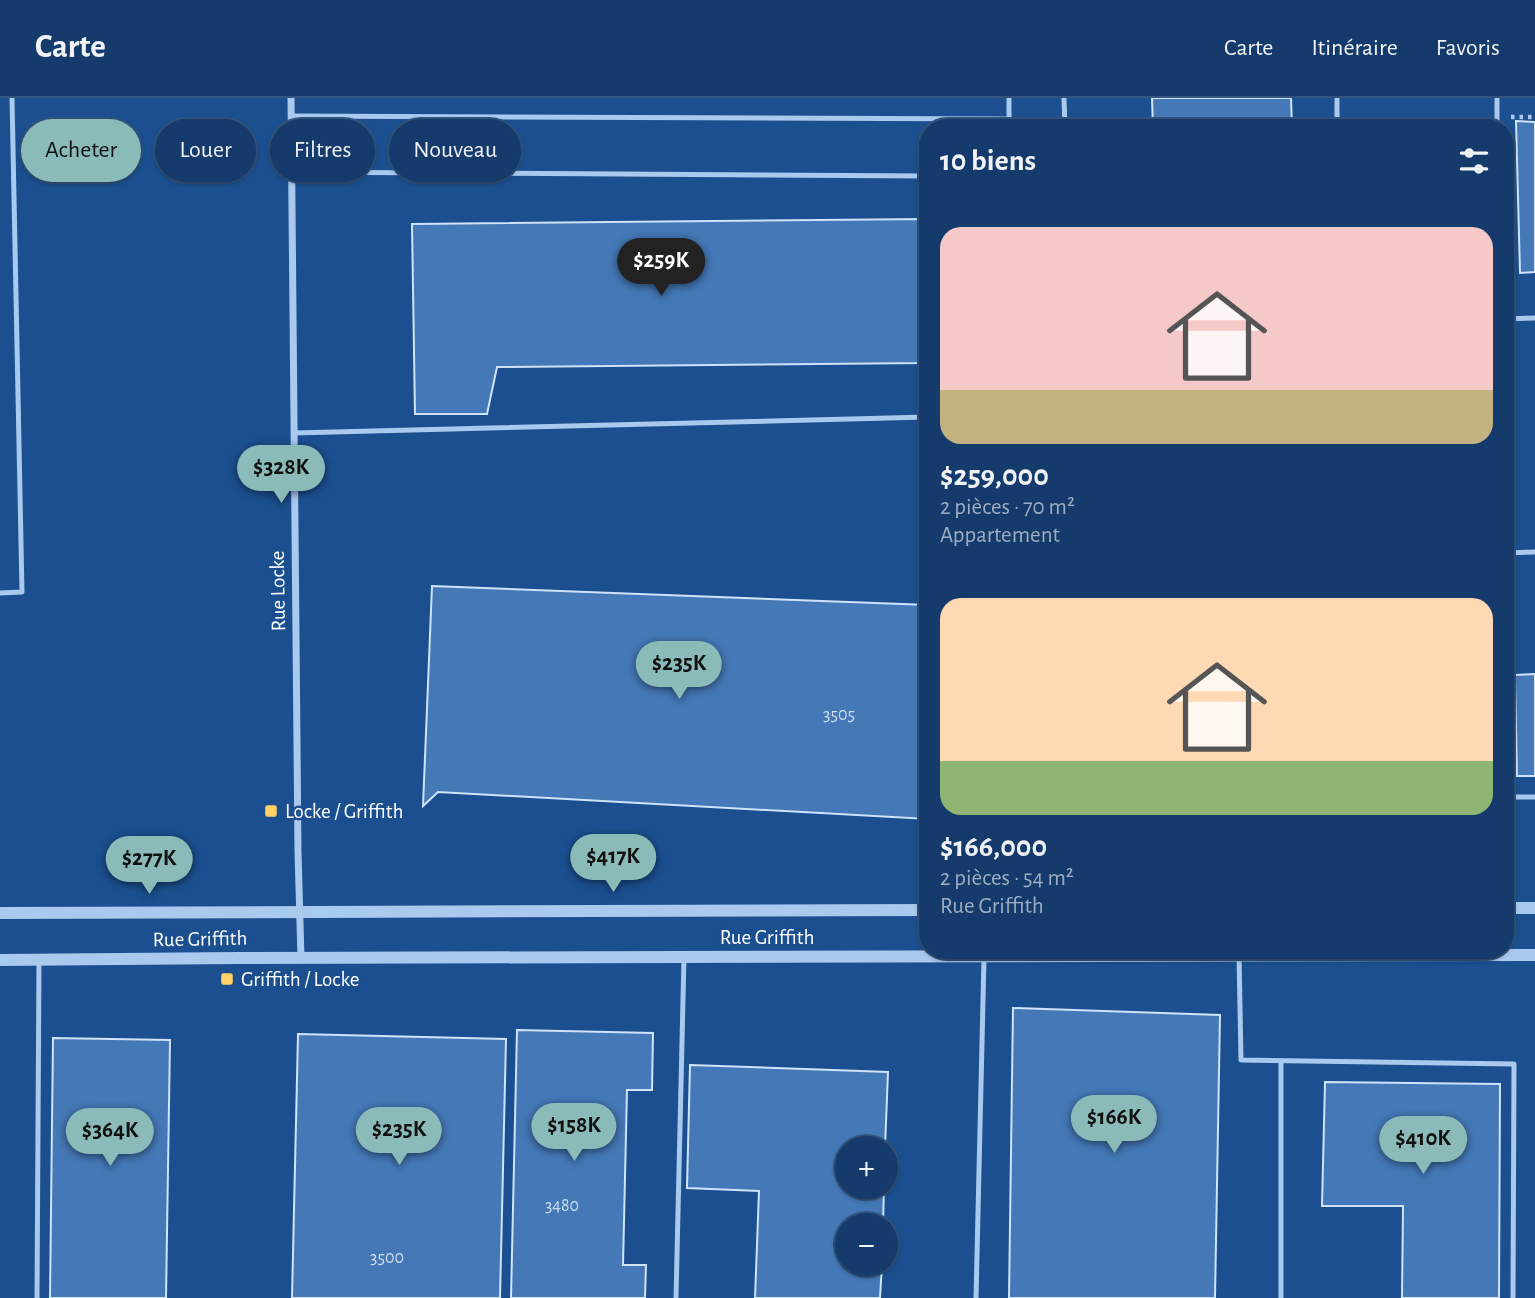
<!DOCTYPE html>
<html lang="fr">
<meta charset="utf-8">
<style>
body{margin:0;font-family:"Alegreya Sans",sans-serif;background:#214673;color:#f1f3f6;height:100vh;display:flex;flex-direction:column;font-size:26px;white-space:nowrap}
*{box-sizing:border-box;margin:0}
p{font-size:23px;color:#9dadc1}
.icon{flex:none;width:38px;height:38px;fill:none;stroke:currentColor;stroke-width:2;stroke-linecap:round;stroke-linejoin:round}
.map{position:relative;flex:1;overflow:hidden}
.details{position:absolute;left:919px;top:21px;width:595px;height:840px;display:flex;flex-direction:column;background:#143b6b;border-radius:28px;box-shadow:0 2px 5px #0004,0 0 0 2px #33557e}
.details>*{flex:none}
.top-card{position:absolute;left:21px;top:21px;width:665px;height:63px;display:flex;gap:14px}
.buttons{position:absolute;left:835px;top:1038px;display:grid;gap:14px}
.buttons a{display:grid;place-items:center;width:63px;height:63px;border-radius:50%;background:#143b6b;box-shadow:0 2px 5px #0004,0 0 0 2px #33557e;font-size:35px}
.price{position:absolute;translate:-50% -60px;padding:0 16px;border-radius:24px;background:#8bbbb9;color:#111;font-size:23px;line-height:46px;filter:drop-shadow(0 2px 4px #0008)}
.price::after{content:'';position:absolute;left:50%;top:42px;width:21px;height:16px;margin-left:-10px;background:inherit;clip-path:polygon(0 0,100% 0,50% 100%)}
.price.active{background:#222;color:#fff}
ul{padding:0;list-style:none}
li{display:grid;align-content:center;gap:14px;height:371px;padding:0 21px}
li span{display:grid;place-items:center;height:217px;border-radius:21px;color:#555}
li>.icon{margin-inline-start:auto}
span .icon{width:126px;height:126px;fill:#fffc;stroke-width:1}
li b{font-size:30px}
h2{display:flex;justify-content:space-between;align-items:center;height:84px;padding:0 21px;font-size:30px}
.chip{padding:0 24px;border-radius:32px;background:#143b6b;box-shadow:0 2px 5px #0004,0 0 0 2px #33557e;font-size:24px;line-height:63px}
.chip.active{background:#8bbbb9;color:#111}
header{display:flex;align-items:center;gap:42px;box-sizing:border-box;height:98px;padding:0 35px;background:#143b6b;border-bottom:2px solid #33557e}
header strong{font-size:33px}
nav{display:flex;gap:38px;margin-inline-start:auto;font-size:24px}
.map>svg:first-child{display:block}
.building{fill:#4478b7;stroke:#cfe3fa;stroke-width:2}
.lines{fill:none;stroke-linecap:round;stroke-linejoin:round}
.path{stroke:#a9c9ee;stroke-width:4.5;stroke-dasharray:3.5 5;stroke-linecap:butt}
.service{stroke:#a9c9ee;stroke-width:5}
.minor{stroke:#a9c9ee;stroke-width:7}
.tertiary{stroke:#a9c9ee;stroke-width:12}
.poi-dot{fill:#ffd166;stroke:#1b4f8f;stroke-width:2.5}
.labels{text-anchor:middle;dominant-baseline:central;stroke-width:5;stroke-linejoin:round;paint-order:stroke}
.number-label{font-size:18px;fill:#d0dded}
.street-label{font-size:21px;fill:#fff;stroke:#1b4f8f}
.poi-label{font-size:21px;fill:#fff;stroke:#1b4f8f;text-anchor:start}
</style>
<header>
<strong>Carte</strong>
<nav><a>Carte</a><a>Itinéraire</a><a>Favoris</a></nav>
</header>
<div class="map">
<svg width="1535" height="1200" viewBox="0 0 1535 1200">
<rect width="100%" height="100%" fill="#1b4f8f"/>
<g class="building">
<path d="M1152 0H1291L1292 30H1153Z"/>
<path d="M1516 23 1535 24V174L1520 175Z"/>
<path d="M928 121V265L497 269 487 316H415L412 126Z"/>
<path d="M432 488 928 507V721L438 694 423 708Z"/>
<path d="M1535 576V678H1517L1515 577Z"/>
<path d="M1013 910 1220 917 1215 1200H1009Z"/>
<path d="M517 932 653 935 652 992H627L623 1167H646L645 1200H511Z"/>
<path d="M298 936 506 941 500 1200H292Z"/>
<path d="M53 940 170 942 166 1200H50Z"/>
<path d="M690 967 888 974 885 1050H847V1088H884L883 1127H847V1166H882L880 1200H755L759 1093 687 1090Z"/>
<path d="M1325 984 1500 986 1499 1200H1402L1403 1108H1322Z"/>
</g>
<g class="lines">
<path class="path" d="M1511 19H1535"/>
<g class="service">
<path d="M1064 0 1065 30"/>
<path d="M1337 0V30"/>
<path d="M291 18 1009 21V0"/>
<path d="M1497 30V0"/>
<path d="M291 74 928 78"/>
<path d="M1505 221 1535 220"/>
<path d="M294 335 928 319"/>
<path d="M1505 455 1535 454"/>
<path d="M0 495 22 494 12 0"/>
<path d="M1505 699H1535"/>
<path d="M1239 857 1241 962 1514 966 1513 1200"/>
<path d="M37 1200 39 863"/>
<path d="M676 1200 684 859"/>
<path d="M976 1200 984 860"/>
<path d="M1281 1200V963"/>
</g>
<path class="minor" d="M291 0 298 754 301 860"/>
<g class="tertiary">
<path d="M1505 810H1535"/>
<path d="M0 815 928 812"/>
<path d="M0 862 239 860 1535 857"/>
</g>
</g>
<g class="poi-dot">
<rect x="264" y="706" width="14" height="14" rx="3.5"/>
<rect x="220" y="874" width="14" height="14" rx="3.5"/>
</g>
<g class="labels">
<g class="number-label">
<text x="839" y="617">3505</text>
<text x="562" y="1108">3480</text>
<text x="387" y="1160">3500</text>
</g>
<g class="street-label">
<text transform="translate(278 493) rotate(-91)">Rue Locke</text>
<text x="767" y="839">Rue Griffith</text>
<text transform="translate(200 841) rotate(-1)">Rue Griffith</text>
</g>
<g class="poi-label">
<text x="285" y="713">Locke / Griffith</text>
<text x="241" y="881">Griffith / Locke</text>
</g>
</g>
</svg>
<div class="buttons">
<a>+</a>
<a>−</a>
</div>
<b class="price active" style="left:661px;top:200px">$259K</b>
<b class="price" style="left:281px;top:407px">$328K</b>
<b class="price" style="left:679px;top:603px">$235K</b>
<b class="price" style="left:613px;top:796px">$417K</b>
<b class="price" style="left:149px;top:798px">$277K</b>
<b class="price" style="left:1114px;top:1057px">$166K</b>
<b class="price" style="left:574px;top:1065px">$158K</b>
<b class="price" style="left:399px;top:1069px">$235K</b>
<b class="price" style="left:110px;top:1070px">$364K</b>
<b class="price" style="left:1423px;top:1078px">$410K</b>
<div class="top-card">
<a class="chip active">Acheter</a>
<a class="chip">Louer</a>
<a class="chip">Filtres</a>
<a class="chip">Nouveau</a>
</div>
<section class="details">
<h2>10 biens<svg class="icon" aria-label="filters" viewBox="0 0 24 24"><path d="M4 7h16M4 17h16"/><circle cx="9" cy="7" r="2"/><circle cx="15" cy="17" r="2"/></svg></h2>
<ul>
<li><span style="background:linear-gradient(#f6c9c9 75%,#c2b280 0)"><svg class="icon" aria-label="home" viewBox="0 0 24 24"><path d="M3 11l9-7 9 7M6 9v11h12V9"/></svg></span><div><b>$259,000</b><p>2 pièces · 70 m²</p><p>Appartement</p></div></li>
<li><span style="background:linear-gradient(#ffd9b3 75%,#8fb573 0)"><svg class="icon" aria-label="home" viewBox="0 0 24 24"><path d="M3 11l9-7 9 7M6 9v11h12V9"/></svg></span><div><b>$166,000</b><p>2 pièces · 54 m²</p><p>Rue Griffith</p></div></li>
</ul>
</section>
</div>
